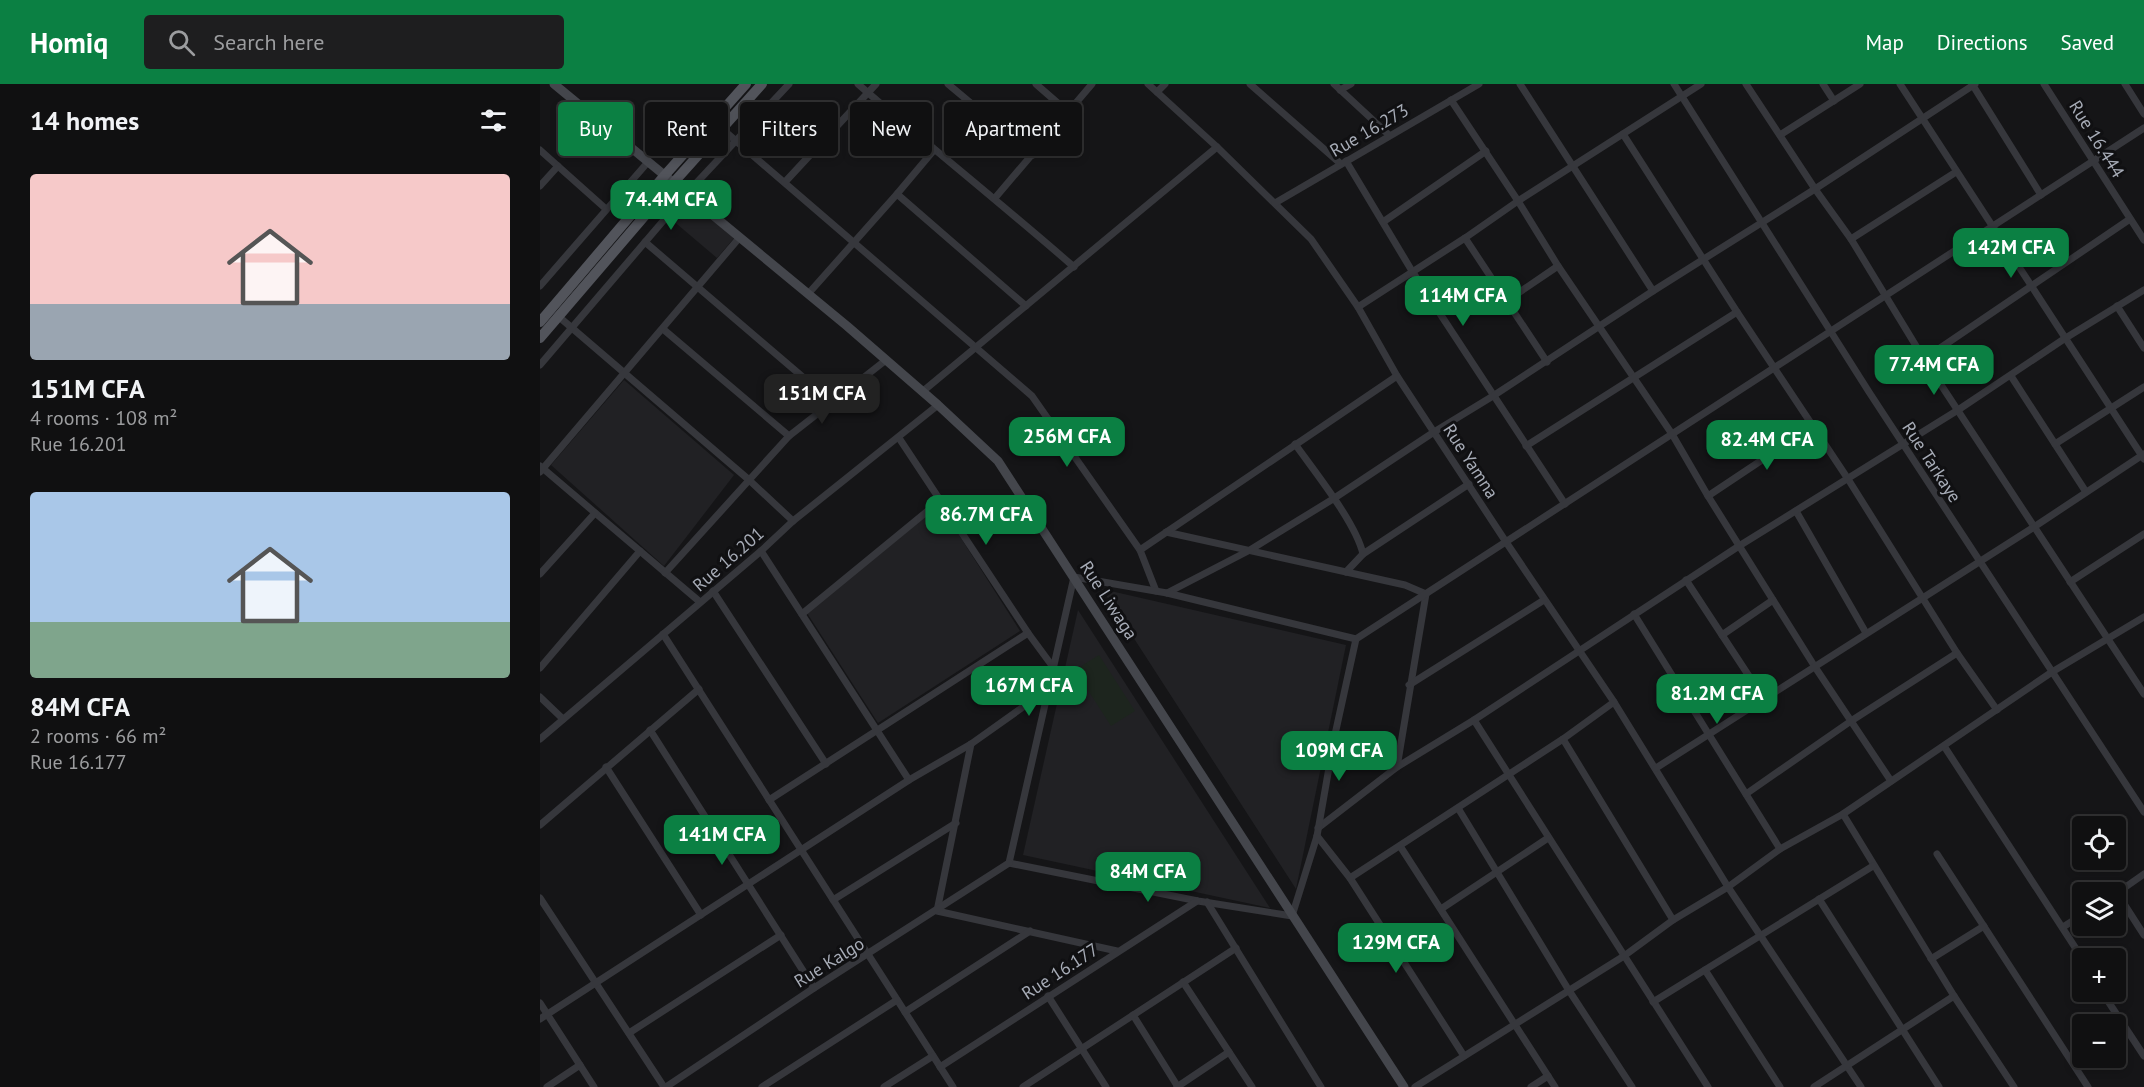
<!DOCTYPE html>
<meta charset="utf-8">
<style>
body{margin:0;font-family:"PT Sans",sans-serif;background:#1e1e1f;color:#f1f3f6;height:100vh;display:flex;flex-direction:column;font-size:22px;white-space:nowrap}
*{box-sizing:border-box;margin:0}
p{font-size:20px;color:#9c9d9f}
.icon{flex:none;width:33px;height:33px;fill:none;stroke:currentColor;stroke-width:2;stroke-linecap:round;stroke-linejoin:round}
.map{position:relative;flex:1;overflow:hidden}
.sheet{display:flex;flex-direction:column;background:#101011;width:540px}
.sheet>*{flex:none}
.banner{position:absolute;left:18px;top:18px;width:570px;height:54px;display:flex;gap:12px}
.controls{position:absolute;left:1532px;top:732px;display:grid;gap:12px}
.controls a{display:grid;place-items:center;width:54px;height:54px;border-radius:6px;background:#101011;box-shadow:0 3px 9px #0003,0 0 0 2px #303031;font-size:30px}
.price{position:absolute;translate:-50% -51px;padding:0 14px;border-radius:12px;background:#0b8043;color:#fff;font-size:20px;line-height:39px;filter:drop-shadow(0 2px 3px #0008)}
.price::after{content:'';position:absolute;left:50%;top:36px;width:18px;height:14px;margin-left:-9px;background:inherit;clip-path:polygon(0 0,100% 0,50% 100%)}
.price.current{background:#222;color:#fff}
ul{padding:0;list-style:none}
li{display:grid;align-content:center;gap:12px;height:318px;padding:0 30px}
li span{display:grid;place-items:center;height:186px;border-radius:6px;color:#555}
li>.icon{margin-inline-start:auto}
span .icon{width:108px;height:108px;fill:#fffc;stroke-width:1}
li b{font-size:26px}
h2{display:flex;justify-content:space-between;align-items:center;height:72px;padding:0 30px;font-size:26px}
.chip{padding:0 21px;border-radius:6px;background:#101011;box-shadow:0 3px 9px #0003,0 0 0 2px #303031;font-size:21px;line-height:54px}
.chip.current{background:#0b8043;color:#fff}
header{display:flex;align-items:center;gap:36px;box-sizing:border-box;height:84px;padding:0 30px;background:#0b8043;color:#fff}
header strong{font-size:28px}
nav{display:flex;gap:33px;margin-inline-start:auto;font-size:21px}
.search{width:420px;height:54px;background:#1e1e1f;display:flex;align-items:center;gap:15px;box-sizing:border-box;padding:0 21px;border-radius:6px;color:#9c9d9f;font-size:22px}
main{display:flex;flex:1;min-height:0}
.map>svg:first-child{display:block}
.built{fill:#212124}
.green{fill:#1d251e}
.lines{fill:none;stroke-linecap:round;stroke-linejoin:round}
.minor{stroke:#36373c;stroke-width:7}
.secondary{stroke:#44464c;stroke-width:9}
.primary{stroke:#52545b;stroke-width:10}
.labels{text-anchor:middle;dominant-baseline:central;stroke-width:6;stroke-linejoin:round;paint-order:stroke}
.street-label{font-size:18px;fill:#a7acb7;stroke:#101012}
</style>
<header>
<strong>Homiq</strong>
<div class="search"><svg class="icon" aria-label="search" viewBox="0 0 24 24"><circle cx="10" cy="10" r="6"/><path d="M15 15l6 6"/></svg>Search here</div>
<nav><a>Map</a><a>Directions</a><a>Saved</a></nav>
</header>
<main>
<section class="sheet">
<h2>14 homes<svg class="icon" aria-label="filters" viewBox="0 0 24 24"><path d="M4 7h16M4 17h16"/><circle cx="9" cy="7" r="2"/><circle cx="15" cy="17" r="2"/></svg></h2>
<ul>
<li><span style="background:linear-gradient(#f6c9c9 70%,#9aa5b1 0)"><svg class="icon" aria-label="home" viewBox="0 0 24 24"><path d="M3 11l9-7 9 7M6 9v11h12V9"/></svg></span><div><b>151M CFA</b><p>4 rooms · 108 m²</p><p>Rue 16.201</p></div></li>
<li><span style="background:linear-gradient(#a9c7e8 70%,#7fa58c 0)"><svg class="icon" aria-label="home" viewBox="0 0 24 24"><path d="M3 11l9-7 9 7M6 9v11h12V9"/></svg></span><div><b>84M CFA</b><p>2 rooms · 66 m²</p><p>Rue 16.177</p></div></li>
</ul>
</section>
<div class="map">
<svg width="1604" height="1003" viewBox="0 0 1604 1003">
<rect width="100%" height="100%" fill="#151517"/>
<g class="built">
<path d="M149 114 195 153 177 174 131 135Z"/>
<path d="M84 296 194 391 124 482 11 381Z"/>
<path d="M400 421 480 547 338 639 267 529Z"/>
<path d="M562 505 806 561 756 805Z"/>
<path d="M538 526 730 824 483 771Z"/>
</g>
<path class="green" d="M559 571 595 627 571 642 535 586Z"/>
<g class="lines">
<g class="minor">
<path d="M318 0C389 62 463 121 534 183"/>
<path d="M408 0 493 71"/>
<path d="M496 0 528 28"/>
<path d="M608 0 677 63 771 155 818 223 857 292 966 458 1074 618 1188 803 1321 1003"/>
<path d="M710 0 801 80"/>
<path d="M794 0 849 51"/>
<path d="M980 0 1113 207"/>
<path d="M1134 0 1329 308 1604 728"/>
<path d="M1206 0 1275 105 1311 155 1384 275 1604 610"/>
<path d="M1283 0 1294 17"/>
<path d="M1360 0 1604 375"/>
<path d="M1432 0 1501 111"/>
<path d="M1504 0 1604 156"/>
<path d="M1585 0 1604 30"/>
<path d="M800 6 811 0"/>
<path d="M617 8 625 0"/>
<path d="M911 16 978 117 1018 182 1132 350 1168 412 1275 583 1351 697"/>
<path d="M181 44 492 312 600 466 616 507"/>
<path d="M1083 50 1197 228 1308 395 1417 569 1457 626"/>
<path d="M1240 51 1320 0"/>
<path d="M0 66 66 125"/>
<path d="M806 77 872 187 1025 420"/>
<path d="M245 98 336 0"/>
<path d="M0 102 18 82"/>
<path d="M357 110 486 222"/>
<path d="M455 114 552 0"/>
<path d="M735 119 939 0"/>
<path d="M843 138 946 67"/>
<path d="M925 154 1007 278"/>
<path d="M1311 155 1416 88"/>
<path d="M105 158 292 318"/>
<path d="M0 202 108 78"/>
<path d="M268 210 357 110 394 66"/>
<path d="M968 216 1018 182"/>
<path d="M1577 222 1604 264"/>
<path d="M818 223 925 154 978 117 1161 0"/>
<path d="M18 232 208 395 253 437"/>
<path d="M123 245 249 352"/>
<path d="M1384 275 1590 135"/>
<path d="M0 281 147 109 249 0"/>
<path d="M1471 292 1546 408"/>
<path d="M382 308 677 63"/>
<path d="M359 354 488 549 513 583"/>
<path d="M755 360C775 388 816 439 823 470L806 488"/>
<path d="M1515 360 1604 303"/>
<path d="M986 362 1197 228"/>
<path d="M0 382 160 518"/>
<path d="M0 388 200 153"/>
<path d="M1168 412 1273 342"/>
<path d="M1256 427 1326 549"/>
<path d="M626 448 865 501 886 510 857 683 778 744"/>
<path d="M600 466 857 292"/>
<path d="M221 467 369 696"/>
<path d="M823 470 929 400"/>
<path d="M125 489 249 352 346 276"/>
<path d="M0 490 55 429"/>
<path d="M1146 496 1224 615"/>
<path d="M1530 498 1604 450"/>
<path d="M173 507 286 680"/>
<path d="M627 509 710 466 793 415 894 348 953 312 1113 207 1275 105 1435 0"/>
<path d="M262 530 401 416"/>
<path d="M1094 530 1240 765"/>
<path d="M123 550 413 1003"/>
<path d="M1182 551 1233 516"/>
<path d="M0 584 100 467"/>
<path d="M869 601 1004 516"/>
<path d="M0 613 23 635"/>
<path d="M934 636 1168 1003"/>
<path d="M110 646 274 904"/>
<path d="M0 655 221 467 253 437 398 321"/>
<path d="M1023 655 1133 836"/>
<path d="M431 660 397 827 577 867"/>
<path d="M1404 662 1542 874"/>
<path d="M66 683 161 831"/>
<path d="M857 683 934 636 1199 462 1418 326 1524 255 1604 206"/>
<path d="M1116 684 1494 443 1604 370"/>
<path d="M1206 710 1311 637 1417 569"/>
<path d="M229 716 488 549"/>
<path d="M918 724 1028 905 1092 1003"/>
<path d="M1303 730 1414 912 1474 1003"/>
<path d="M0 741 159 605"/>
<path d="M777 752 810 794 924 972"/>
<path d="M860 762 1015 1003"/>
<path d="M1397 770 1548 1003"/>
<path d="M469 779 658 817 752 832 777 752 794 655 816 555 1604 44"/>
<path d="M469 779 534 493 627 509 816 555"/>
<path d="M810 794 1023 655 1074 618"/>
<path d="M1577 809 1604 790"/>
<path d="M1575 810 1577 809 1604 851"/>
<path d="M0 814 124 1003"/>
<path d="M1279 815 1399 1003"/>
<path d="M293 816 416 739"/>
<path d="M667 818 781 1003"/>
<path d="M901 825 1008 754"/>
<path d="M1523 843 1542 831"/>
<path d="M1391 875 1444 842"/>
<path d="M1165 886 1240 1003"/>
<path d="M643 898 712 1003"/>
<path d="M1562 908 1604 972"/>
<path d="M508 912 566 1003"/>
<path d="M1113 918 1333 782"/>
<path d="M0 919 54 1003"/>
<path d="M365 928 490 847"/>
<path d="M593 931 638 1003"/>
<path d="M0 935 369 696 431 660 507 606"/>
<path d="M89 949 241 851"/>
<path d="M400 983 657 817"/>
<path d="M7 1003 40 981"/>
<path d="M126 1003 274 904 469 779"/>
<path d="M222 1003 357 916"/>
<path d="M344 1003 393 972"/>
<path d="M483 1003 696 864"/>
<path d="M637 1003 689 968"/>
<path d="M875 1003 1084 872 1133 836 1188 803 1240 765 1303 730 1512 588 1604 533"/>
<path d="M991 1003 1008 992"/>
<path d="M1274 1003 1414 912"/>
</g>
<path class="secondary" d="M14 0 307 242 398 321 458 377 864 1003"/>
<g class="primary">
<path d="M0 238 125 91 206 0"/>
<path d="M0 254 126 107 222 0"/>
</g>
</g>
<g class="labels">
<g class="street-label">
<text transform="translate(829 46) rotate(-30)">Rue 16.273</text>
<text transform="translate(1557 55) rotate(58)">Rue 16.444</text>
<text transform="translate(931 377) rotate(57)">Rue Yamna</text>
<text transform="translate(1392 378) rotate(57)">Rue Tarkaye</text>
<text transform="translate(188 475) rotate(-41)">Rue 16.201</text>
<text transform="translate(569 516) rotate(57)">Rue Liwaga</text>
<text transform="translate(289 878) rotate(-32)">Rue Kalgo</text>
<text transform="translate(520 887) rotate(-33)">Rue 16.177</text>
</g>
</g>
</svg>
<div class="controls">
<a><svg class="icon" aria-label="locate" viewBox="0 0 24 24"><circle cx="12" cy="12" r="6"/><path d="M12 2v4M12 18v4M2 12h4M18 12h4"/></svg></a>
<a><svg class="icon" aria-label="layers" viewBox="0 0 24 24"><path d="M12 4l9 5-9 5-9-5zM3 14l9 5 9-5"/></svg></a>
<a>+</a>
<a>−</a>
</div>
<b class="price" style="left:131px;top:147px">74.4M CFA</b>
<b class="price" style="left:1471px;top:195px">142M CFA</b>
<b class="price" style="left:923px;top:243px">114M CFA</b>
<b class="price" style="left:1394px;top:312px">77.4M CFA</b>
<b class="price current" style="left:282px;top:341px">151M CFA</b>
<b class="price" style="left:527px;top:384px">256M CFA</b>
<b class="price" style="left:1227px;top:387px">82.4M CFA</b>
<b class="price" style="left:446px;top:462px">86.7M CFA</b>
<b class="price" style="left:489px;top:633px">167M CFA</b>
<b class="price" style="left:1177px;top:641px">81.2M CFA</b>
<b class="price" style="left:799px;top:698px">109M CFA</b>
<b class="price" style="left:182px;top:782px">141M CFA</b>
<b class="price" style="left:608px;top:819px">84M CFA</b>
<b class="price" style="left:856px;top:890px">129M CFA</b>
<div class="banner">
<a class="chip current">Buy</a>
<a class="chip">Rent</a>
<a class="chip">Filters</a>
<a class="chip">New</a>
<a class="chip">Apartment</a>
</div>
</div>
</main>
